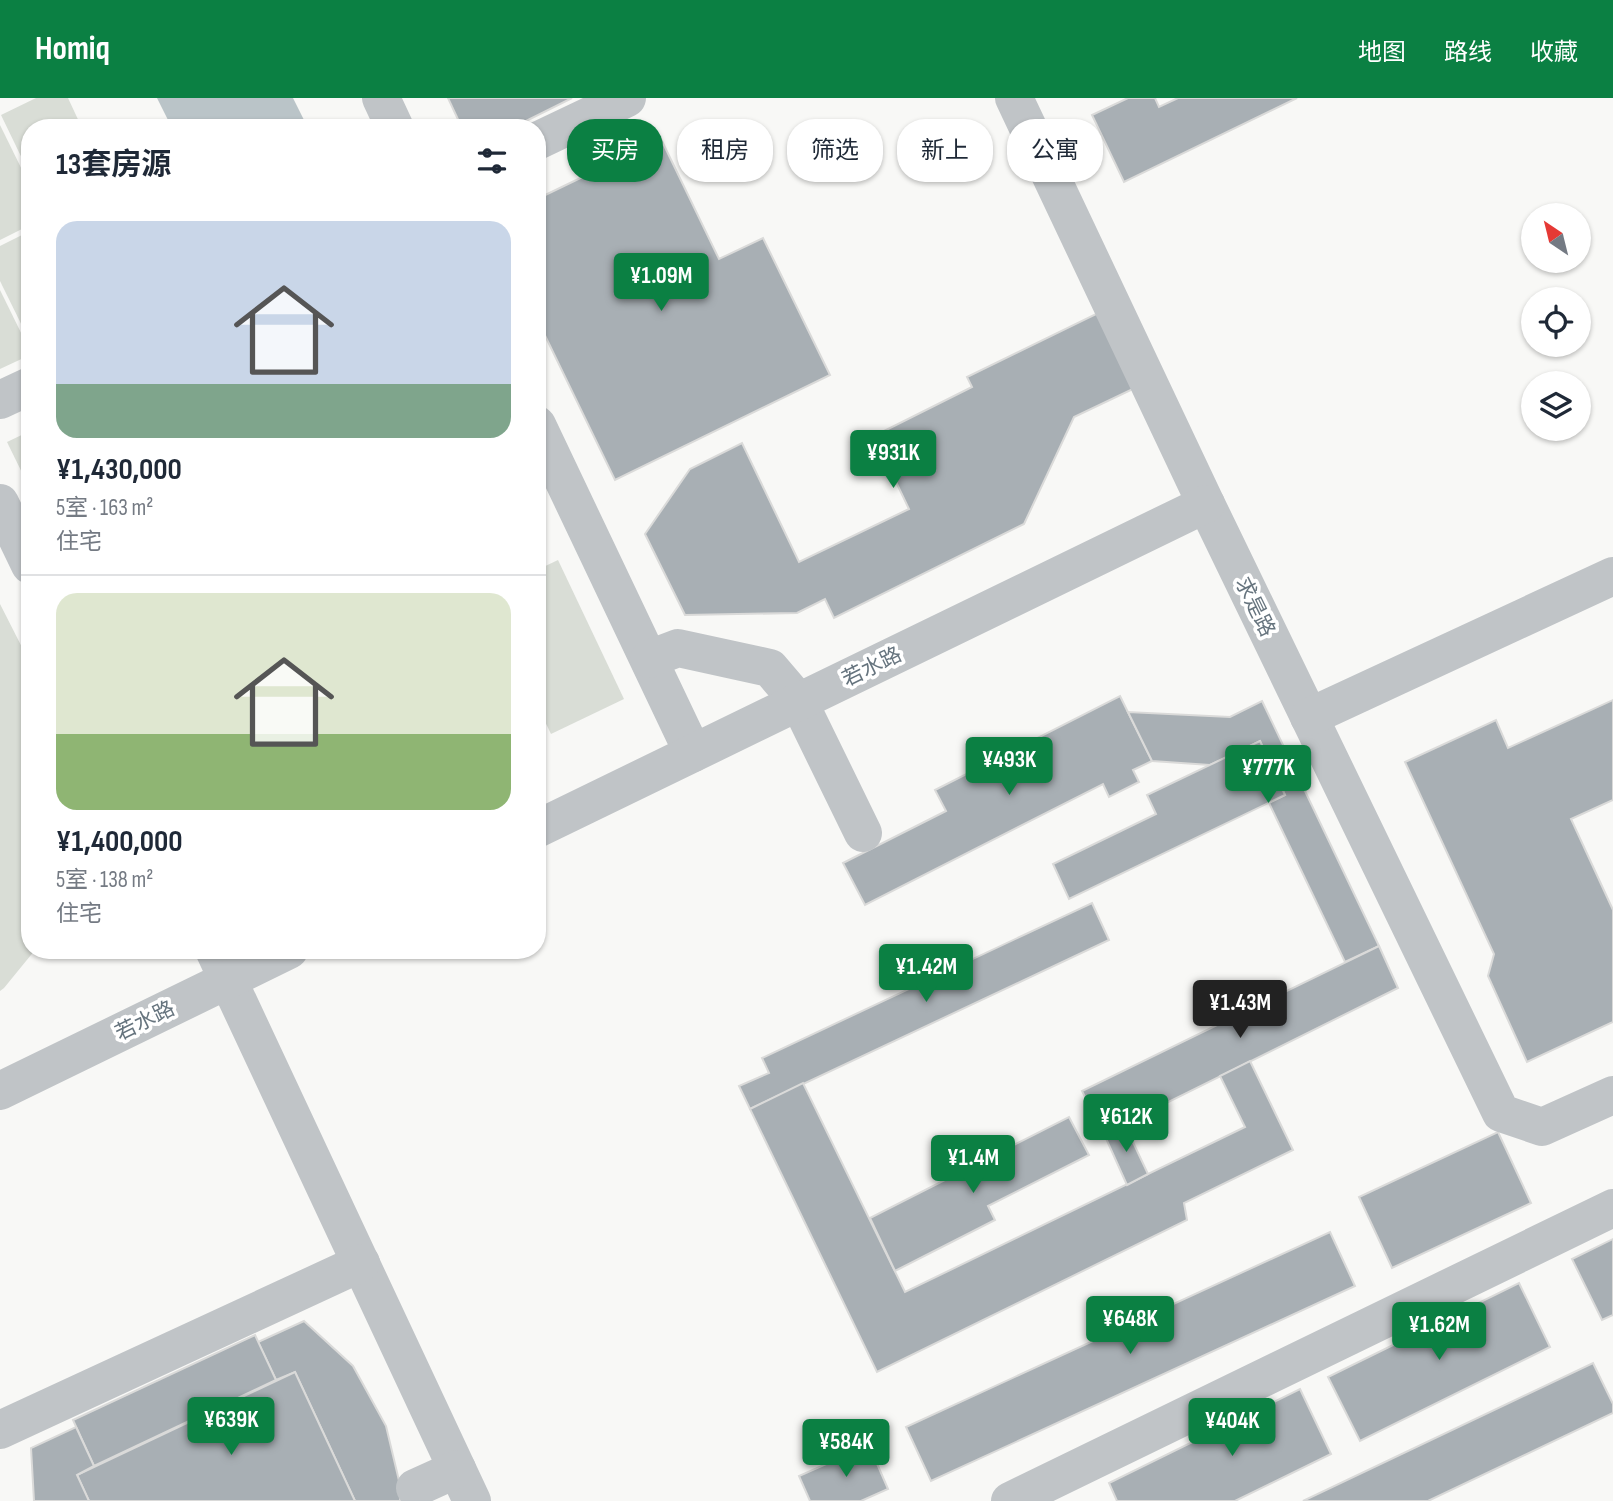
<!DOCTYPE html>
<html lang="zh">
<meta charset="utf-8">
<style>
body{margin:0;font-family:"Sofia Sans Condensed","Noto Sans SC",sans-serif;background:#f6f6f7;color:#1f2937;height:100vh;display:flex;flex-direction:column;font-size:26px;white-space:nowrap}
*{box-sizing:border-box;margin:0}
p{font-size:23px;color:#747a83}
.icon{flex:none;width:38px;height:38px;fill:none;stroke:currentColor;stroke-width:2;stroke-linecap:round;stroke-linejoin:round}
.map{position:relative;flex:1;overflow:hidden}
.drawer{position:absolute;left:21px;top:21px;width:525px;height:840px;display:flex;flex-direction:column;background:#fff;border-radius:28px;box-shadow:0 2px 5px #0004}
.drawer>*{flex:none}
.hud{position:absolute;left:567px;top:21px;width:665px;height:63px;display:flex;gap:14px}
.needle{width:46px;rotate:325deg}
.fabs{position:absolute;left:1521px;top:105px;display:grid;gap:14px}
.fabs a{display:grid;place-items:center;width:70px;height:70px;border-radius:50%;background:#fff;box-shadow:0 2px 5px #0004;font-size:35px}
.price{position:absolute;translate:-50% -60px;padding:0 16px;border-radius:7px;background:#0b8043;color:#fff;font-size:23px;line-height:46px;filter:drop-shadow(0 2px 4px #0008)}
.price::after{content:'';position:absolute;left:50%;top:42px;width:21px;height:16px;margin-left:-10px;background:inherit;clip-path:polygon(0 0,100% 0,50% 100%)}
.price.active{background:#222;color:#fff}
ul{padding:0;list-style:none}
li{display:grid;align-content:center;gap:14px;height:371px;padding:0 35px}
li+li{border-top:2px solid #e0e1e3}
li span{display:grid;place-items:center;height:217px;border-radius:21px;color:#555}
li>.icon{margin-inline-start:auto}
span .icon{width:126px;height:126px;fill:#fffc;stroke-width:1}
li b{font-size:30px}
h2{display:flex;justify-content:space-between;align-items:center;height:84px;padding:0 35px;font-size:30px}
.pill{padding:0 24px;border-radius:28px;background:#fff;box-shadow:0 2px 5px #0004;font-size:24px;line-height:63px}
.pill.active{background:#0b8043;color:#fff}
header{display:flex;align-items:center;gap:42px;box-sizing:border-box;height:98px;padding:0 35px;background:#0b8043;color:#fff}
header strong{font-size:33px}
nav{display:flex;gap:38px;margin-inline-start:auto;font-size:24px}
.map>svg:first-child{display:block}
.green{fill:#d9ddd6}
.water{fill:#bac4c8}
.building{fill:#a8afb4;stroke:#dadad9;stroke-width:2}
.lines{fill:none;stroke-linecap:round;stroke-linejoin:round}
.minor{stroke:#c0c4c7;stroke-width:38}
.labels{text-anchor:middle;dominant-baseline:central;stroke-width:7;stroke-linejoin:round;paint-order:stroke}
.street-label{font-size:21px;fill:#66747e;stroke:#fff}
</style>
<header>
<strong>Homiq</strong>
<nav><a>地图</a><a>路线</a><a>收藏</a></nav>
</header>
<div class="map">
<svg width="1613" height="1403" viewBox="0 0 1613 1403">
<rect width="100%" height="100%" fill="#f8f8f6"/>
<g class="green">
<path d="M36 0H68L82 30H30V77L1 17Z"/>
<path d="M0 27 30 88V127L0 142Z"/>
<path d="M30 133V244L0 183V148Z"/>
<path d="M0 192 30 253V257L0 271Z"/>
<path d="M30 333V391L7 344Z"/>
<path d="M558 462 624 601 551 636 537 607V472Z"/>
<path d="M0 506 30 565V852H35L4 890 0 893Z"/>
</g>
<path class="water" d="M157 0H293L308 30H172Z"/>
<g class="building">
<path d="M448 0H572L512 30H462Z"/>
<path d="M1128 0H1155L1159 9 1178 0H1297L1124 84 1092 17Z"/>
<path d="M661 41 719 161 763 140 830 277 615 382 537 221V101Z"/>
<path d="M1098 215 1135 290 1074 319 1024 426 834 520 825 501 797 515 685 517 645 436 690 371 742 345 799 464 909 411 874 338 972 289 967 279Z"/>
<path d="M1120 598 1152 663 1133 672 1139 684 1109 699 1103 686 865 807 843 765 946 713 935 692Z"/>
<path d="M1613 602V702L1571 721 1613 812V924L1527 964 1488 878 1494 856 1405 664 1496 622 1508 650Z"/>
<path d="M1262 603 1379 848 1345 864 1269 705 1285 697 1260 643 1210 667 1152 663 1128 614 1230 619Z"/>
<path d="M1260 643 1285 697 1069 801 1053 766 1156 716 1147 697Z"/>
<path d="M1092 805 1109 842 750 1011 739 988 769 975 762 960Z"/>
<path d="M1379 848 1398 890 1104 1036 1082 993Z"/>
<path d="M1250 963 1293 1052 1184 1105 1187 1122 877 1274 750 1011 803 985 905 1194 1245 1029 1220 978Z"/>
<path d="M1069 1019 1089 1057 988 1108 995 1122 895 1173 870 1120Z"/>
<path d="M1124 1025 1148 1076 1127 1087 1104 1036Z"/>
<path d="M1498 1034 1531 1105 1392 1170 1359 1099Z"/>
<path d="M1330 1134 1355 1188 931 1383 906 1329Z"/>
<path d="M1613 1141V1217L1602 1222 1572 1161Z"/>
<path d="M1519 1185 1550 1249 1360 1343 1328 1279Z"/>
<path d="M304 1223 353 1268 386 1328 401 1391 400 1403H355L295 1274 276 1282 258 1244Z"/>
<path d="M255 1237 276 1282 94 1368 73 1322Z"/>
<path d="M1593 1265 1613 1306V1315L1428 1403H1303Z"/>
<path d="M295 1274 355 1403H89L77 1377Z"/>
<path d="M1300 1291 1331 1356 1235 1403H1117L1109 1385Z"/>
<path d="M76 1329 94 1368 77 1377 89 1403H34L31 1350Z"/>
<path d="M869 1347 888 1391 861 1403H810L799 1378Z"/>
</g>
<g class="lines">
<g class="minor">
<path d="M381 0 395 30"/>
<path d="M1014 0 1206 406 1501 1015 1542 1029 1613 997"/>
<path d="M537 43 627 0"/>
<path d="M0 302 30 288"/>
<path d="M537 327 693 655"/>
<path d="M0 405 30 467"/>
<path d="M649 561 678 550 770 570 799 604 863 735"/>
<path d="M1309 619 1613 478"/>
<path d="M537 731 1206 406"/>
<path d="M214 852 472 1403"/>
<path d="M0 993 289 852"/>
<path d="M0 1332 361 1165"/>
<path d="M415 1390 457 1371"/>
<path d="M1010 1403 1613 1110"/>
</g>
</g>
<g class="labels">
<g class="street-label">
<text transform="translate(1255 509) rotate(64)">求是路</text>
<text transform="translate(872 569) rotate(-26)">若水路</text>
<text transform="translate(145 923) rotate(-26)">若水路</text>
</g>
</g>
</svg>
<div class="fabs">
<a><svg class="needle" viewBox="-14 -14 28 28"><path d="M0-13l5 13h-10z" fill="#e53935"/><path d="M0 13l5-13h-10z" fill="#747a83"/></svg></a>
<a><svg class="icon" aria-label="locate" viewBox="0 0 24 24"><circle cx="12" cy="12" r="6"/><path d="M12 2v4M12 18v4M2 12h4M18 12h4"/></svg></a>
<a><svg class="icon" aria-label="layers" viewBox="0 0 24 24"><path d="M12 4l9 5-9 5-9-5zM3 14l9 5 9-5"/></svg></a>
</div>
<b class="price" style="left:661px;top:215px">¥1.09M</b>
<b class="price" style="left:893px;top:392px">¥931K</b>
<b class="price" style="left:1009px;top:699px">¥493K</b>
<b class="price" style="left:1268px;top:707px">¥777K</b>
<b class="price" style="left:926px;top:906px">¥1.42M</b>
<b class="price active" style="left:1240px;top:942px">¥1.43M</b>
<b class="price" style="left:1126px;top:1056px">¥612K</b>
<b class="price" style="left:973px;top:1097px">¥1.4M</b>
<b class="price" style="left:1130px;top:1258px">¥648K</b>
<b class="price" style="left:1439px;top:1264px">¥1.62M</b>
<b class="price" style="left:231px;top:1359px">¥639K</b>
<b class="price" style="left:1232px;top:1360px">¥404K</b>
<b class="price" style="left:846px;top:1381px">¥584K</b>
<div class="hud">
<a class="pill active">买房</a>
<a class="pill">租房</a>
<a class="pill">筛选</a>
<a class="pill">新上</a>
<a class="pill">公寓</a>
</div>
<section class="drawer">
<h2>13套房源<svg class="icon" aria-label="filters" viewBox="0 0 24 24"><path d="M4 7h16M4 17h16"/><circle cx="9" cy="7" r="2"/><circle cx="15" cy="17" r="2"/></svg></h2>
<ul>
<li><span style="background:linear-gradient(#c9d6e8 75%,#7fa58c 0)"><svg class="icon" aria-label="home" viewBox="0 0 24 24"><path d="M3 11l9-7 9 7M6 9v11h12V9"/></svg></span><div><b>¥1,430,000</b><p>5室 · 163 m²</p><p>住宅</p></div></li>
<li><span style="background:linear-gradient(#dfe7d0 65%,#8fb573 0)"><svg class="icon" aria-label="home" viewBox="0 0 24 24"><path d="M3 11l9-7 9 7M6 9v11h12V9"/></svg></span><div><b>¥1,400,000</b><p>5室 · 138 m²</p><p>住宅</p></div></li>
</ul>
</section>
</div>
